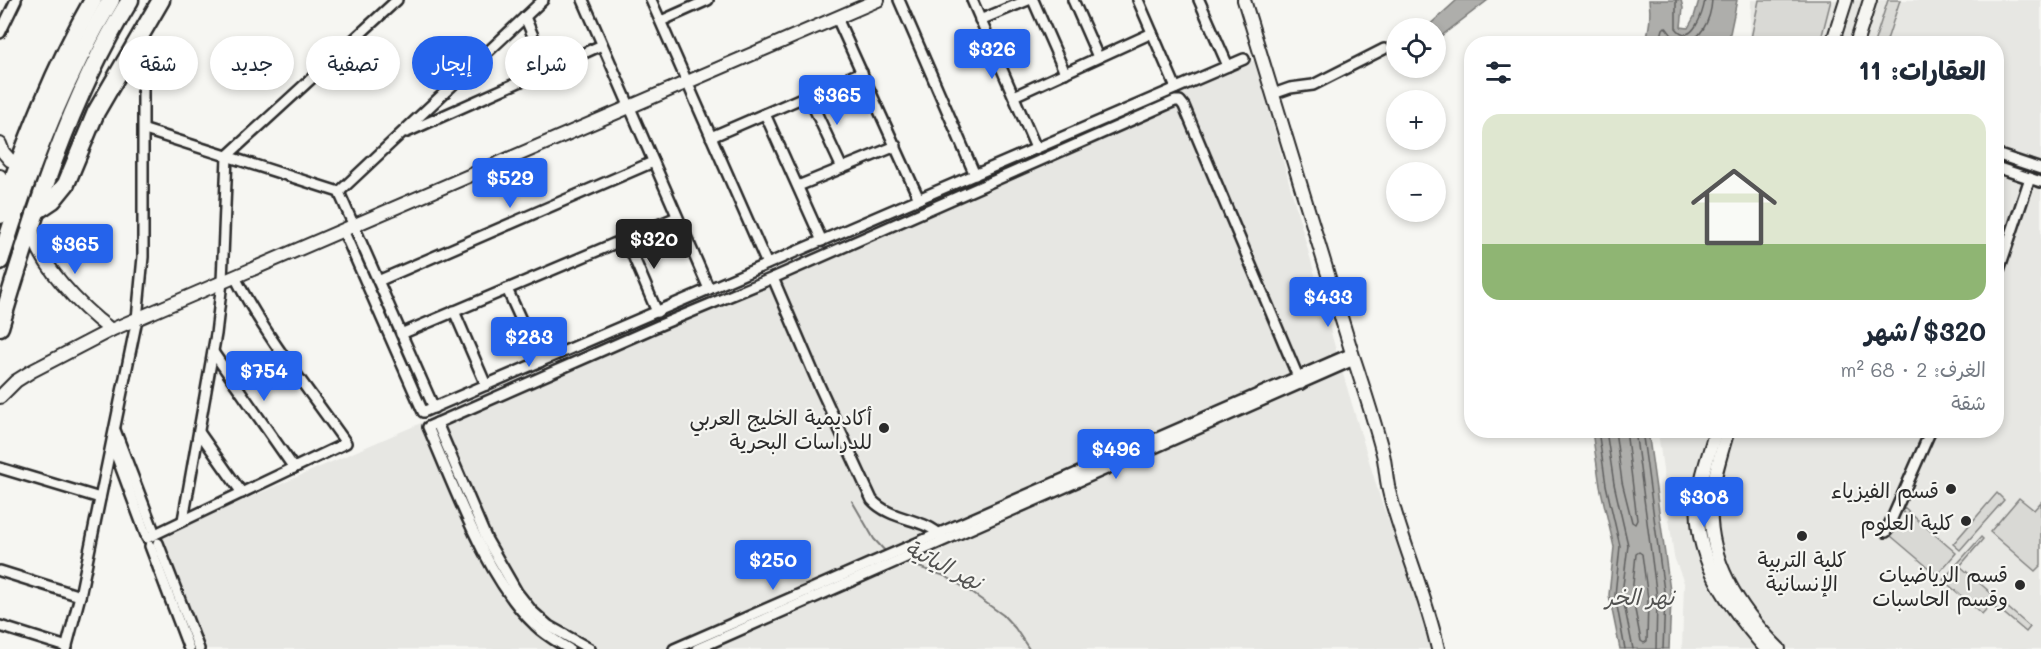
<!DOCTYPE html>
<html lang="ar">
<meta charset="utf-8">
<style>
body{margin:0;font-family:Mali,"Playpen Sans Arabic",sans-serif;background:#f2f2f3;color:#1f2937;direction:rtl;height:100vh;display:flex;flex-direction:column;font-size:22px;white-space:nowrap}
*{box-sizing:border-box;margin:0}
p{font-size:20px;color:#747a83}
.icon{flex:none;width:33px;height:33px;fill:none;stroke:currentColor;stroke-width:2;stroke-linecap:round;stroke-linejoin:round}
.map{position:relative;flex:1;overflow:hidden;direction:ltr}
.drawer{position:absolute;left:1464px;top:36px;width:540px;height:402px;display:flex;flex-direction:column;background:#fff;border-radius:24px;box-shadow:0 3px 9px #0003;direction:rtl}
.drawer>*{flex:none}
.guide{position:absolute;left:18px;top:36px;width:570px;height:54px;direction:rtl;display:flex;gap:12px}
.controls{position:absolute;left:1386px;top:18px;display:grid;gap:12px}
.controls a{display:grid;place-items:center;width:60px;height:60px;border-radius:50%;background:#fff;box-shadow:0 3px 9px #0003;font-size:30px}
.price{position:absolute;translate:-50% -51px;padding:0 14px;border-radius:6px;background:#2563eb;color:#fff;font-size:20px;line-height:39px;filter:drop-shadow(0 2px 3px #0008)}
.price::after{content:'';position:absolute;left:50%;top:36px;width:18px;height:14px;margin-left:-9px;background:inherit;clip-path:polygon(0 0,100% 0,50% 100%)}
.price.current{background:#222;color:#fff}
ul{padding:0;list-style:none}
li{display:grid;align-content:center;gap:12px;height:318px;padding:0 18px}
li span{display:grid;place-items:center;height:186px;border-radius:18px;color:#555}
li>.icon{margin-inline-start:auto}
span .icon{width:108px;height:108px;fill:#fffc;stroke-width:1}
li b{font-size:26px}
h2{display:flex;justify-content:space-between;align-items:center;height:72px;padding:0 18px;font-size:26px}
.chip{padding:0 21px;border-radius:27px;background:#fff;box-shadow:0 3px 9px #0003;font-size:21px;line-height:54px}
.chip.current{background:#2563eb;color:#fff}
.map>svg:first-child{display:block}
.built{fill:#e7e7e3}
.green{fill:#d9d9d5;stroke:#828280;stroke-width:1.5}
.water{fill:#aeaeab;stroke:#7a7a78;stroke-width:1.5}
.lines{fill:none;stroke-linecap:round;stroke-linejoin:round}
.shore{stroke:#5f5f5e;stroke-width:1.5}
.stream{stroke:#7a7a78;stroke-width:2}
.street-casing{stroke:#2b2b2b;stroke-width:14}
.secondary-casing{stroke:#2b2b2b;stroke-width:16}
.highway-casing{stroke:#2b2b2b;stroke-width:21}
.street{stroke:#f6f6f2;stroke-width:9}
.secondary{stroke:#f6f6f2;stroke-width:12}
.highway{stroke:#f6f6f2;stroke-width:16}
.poi-dot{fill:#2b2b2b;stroke:#f6f6f2;stroke-width:2}
.labels{text-anchor:middle;dominant-baseline:central;stroke-width:4.5;stroke-linejoin:round;paint-order:stroke}
.poi-label{font-size:21px;fill:#2b2b2b;stroke:#f6f6f2;text-anchor:end}
.water-label{font-size:22px;font-style:italic;fill:#525251;stroke:#f6f6f2}
</style>
<div class="map">
<svg width="2041" height="649" viewBox="0 0 2041 649">
<rect width="100%" height="100%" fill="#f6f6f2"/>
<filter id="ink" filterUnits="userSpaceOnUse"><feTurbulence type="fractalNoise" baseFrequency=".0167" numOctaves="2"/><feDisplacementMap in="SourceGraphic" scale="12" xChannelSelector="R" yChannelSelector="G"/><feConvolveMatrix kernelMatrix="1 2 1 2 8 2 1 2 1" color-interpolation-filters="sRGB"/></filter>
<g filter="url(#ink)">
<g class="built">
<path d="M1751 0H2041V649H1682L1684 583 1674 557 1658 431 1996 430V44L1750 43Z"/>
<path d="M1255 60 1337 354 1381 501 1420 602 1431 649H182L143 544Z"/>
</g>
<g class="green">
<path d="M1759 0H1831L1820 43H1750Z"/>
<path d="M1888 0H1900L1886 43H1874Z"/>
<path d="M1997 493 2004 500 1960 550 1953 544Z"/>
<path d="M2019 498 2034 510 2041 502V565L2035 571 1990 532Z"/>
<path d="M1904 508 1956 553 1937 575 1891 536 1899 526 1904 530 1912 520 1902 511Z"/>
<path d="M1981 537 1983 539 1960 566 2030 627 2026 632 2000 610 1998 611 1991 604 1982 614 1943 580Z"/>
</g>
<g class="water">
<path d="M1457 0H1488L1436 40V28H1426Z"/>
<path d="M1649 0H1681L1683 8 1681 27 1688 28 1694 17 1699 0H1737L1728 43H1645C1650 29 1651 15 1649 0Z"/>
<path d="M1592 431H1648L1671 598 1669 649H1620L1609 595 1614 547 1600 486Z"/>
</g>
<g class="lines">
<g class="shore">
<path d="M1676 0V28C1692 48 1703 12 1705 0"/>
<path d="M1659 44 1663 29 1665 27C1670 30 1671 38 1678 40 1701 47 1711 17 1712 0"/>
<path d="M1598 430 1606 485 1620 546 1615 595 1625 649"/>
<path d="M1606 430 1614 484 1628 545 1622 594 1633 649"/>
<path d="M1615 430 1622 482 1632 522 1635 524 1637 520 1626 430"/>
<path d="M1635 430 1657 598 1656 649"/>
<path d="M1642 430 1665 598 1663 649"/>
<path d="M1639 552 1642 554 1648 599 1647 641 1644 643 1641 641 1632 594 1636 554Z"/>
</g>
<g class="stream">
<path d="M852 501 874 539 886 552"/>
<path d="M904 562 945 576 965 588 1003 615 1015 628 1029 649"/>
</g>
<g class="street-casing">
<g id="street">
<path d="M583 0 709 289"/>
<path d="M651 0 767 264"/>
<path d="M899 0 975 175"/>
<path d="M972 0 1036 148"/>
<path d="M1033 0 1065 73"/>
<path d="M1073 0 1098 57"/>
<path d="M1138 0 1176 88"/>
<path d="M1199 0 1228 66"/>
<path d="M525 17 547 69"/>
<path d="M837 18 919 199"/>
<path d="M980 20 1028 0"/>
<path d="M661 21 708 0"/>
<path d="M0 33 16 0"/>
<path d="M1273 94 1290 88 1313 85 1384 49"/>
<path d="M808 95 842 168"/>
<path d="M1014 96 1152 33"/>
<path d="M765 114 822 241"/>
<path d="M145 130 339 192 434 408"/>
<path d="M407 132 602 45"/>
<path d="M711 137 862 72"/>
<path d="M1996 154 2041 169"/>
<path d="M1996 167 2041 182"/>
<path d="M798 186 896 146"/>
<path d="M339 192 543 0"/>
<path d="M343 230 423 412 1244 59"/>
<path d="M626 239 657 312"/>
<path d="M773 278 818 383 872 500C891 521 925 518 941 536"/>
<path d="M1996 279 2030 178"/>
<path d="M378 281 653 162"/>
<path d="M507 289 540 362"/>
<path d="M454 311 486 385"/>
<path d="M401 334 677 217"/>
<path d="M213 352 294 468"/>
<path d="M437 423 487 540 517 592 532 611 549 626 590 649"/>
<path d="M115 430 155 534"/>
<path d="M199 432 242 493"/>
<path d="M112 444 147 538 346 443C308 389 265 336 235 277"/>
<path d="M0 468 100 498"/>
<path d="M183 520 216 334 222 282 227 156 397 0"/>
<path d="M1886 532 1931 430"/>
<path d="M158 543 199 649"/>
<path d="M150 546 189 649"/>
<path d="M0 571 80 596"/>
<path d="M0 626 67 647"/>
<path d="M66 649 80 596 137 319 143 257V86"/>
<path d="M569 649C558 642 545 635 535 625 487 580 455 488 428 427L660 325 773 278 1175 101H1180L1184 106 1301 384"/>
<path d="M674 649 1352 353"/>
<path d="M697 649 1354 360"/>
</g>
</g>
<g class="secondary-casing">
<g id="secondary">
<path d="M1244 0 1352 353C1363 386 1374 419 1383 454 1386 467 1386 481 1390 495 1404 547 1426 596 1438 649"/>
<path d="M1832 44 1846 0"/>
<path d="M1856 44 1870 0"/>
<path d="M0 144 3 152 10 160 15 161 21 157"/>
<path d="M0 176 2 189 1 201"/>
<path d="M32 226C35 262 83 309 111 330"/>
<path d="M0 397 16 381 32 371 111 330 878 0"/>
<path d="M1716 430C1709 454 1700 478 1698 502 1693 559 1731 609 1766 649"/>
<path d="M1728 430C1721 454 1713 478 1711 502 1707 560 1740 610 1779 649"/>
</g>
</g>
<g class="highway-casing">
<g id="highway">
<path d="M35 214 38 210 53 200 66 184 96 112 161 0"/>
<path d="M0 215C26 141 54 68 93 0"/>
<path d="M0 261C28 170 62 82 111 0"/>
<path d="M0 327C34 214 68 101 130 0"/>
</g>
</g>
<use href="#street" class="street"/>
<use href="#secondary" class="secondary"/>
<use href="#highway" class="highway"/>
</g>
</g>
<g class="poi-dot">
<circle cx="884" cy="428" r="6"/>
<circle cx="1951" cy="489" r="6"/>
<circle cx="1966" cy="521" r="6"/>
<circle cx="1802" cy="536" r="6"/>
<circle cx="2020" cy="585" r="6"/>
</g>
<g class="labels">
<g class="poi-label">
<text x="872" y="416">أكاديمية الخليج العربي<tspan x="872" dy="24">للدراسات البحرية</tspan></text>
<text x="1939" y="489">قسم الفيزياء</text>
<text x="1954" y="521">كلية العلوم</text>
<text x="1802" y="558" text-anchor="middle">كلية التربية<tspan x="1802" dy="24">الإنسانية</tspan></text>
<text x="2008" y="573">قسم الرياضيات<tspan x="2008" dy="24">وقسم الحاسبات</tspan></text>
</g>
<g class="water-label">
<text transform="translate(944 564) rotate(27)">نهر الياتية</text>
<text x="1640" y="596">نهر الخر</text>
</g>
</g>
</svg>
<div class="controls">
<a><svg class="icon" aria-label="locate" viewBox="0 0 24 24"><circle cx="12" cy="12" r="6"/><path d="M12 2v4M12 18v4M2 12h4M18 12h4"/></svg></a>
<a>+</a>
<a>−</a>
</div>
<b class="price" style="left:992px;top:80px">$326</b>
<b class="price" style="left:837px;top:126px">$365</b>
<b class="price" style="left:510px;top:209px">$529</b>
<b class="price current" style="left:654px;top:270px">$320</b>
<b class="price" style="left:75px;top:275px">$365</b>
<b class="price" style="left:1328px;top:328px">$433</b>
<b class="price" style="left:529px;top:368px">$283</b>
<b class="price" style="left:264px;top:402px">$754</b>
<b class="price" style="left:1116px;top:480px">$496</b>
<b class="price" style="left:1704px;top:528px">$308</b>
<b class="price" style="left:773px;top:591px">$250</b>
<div class="guide">
<a class="chip">شراء</a>
<a class="chip current">إيجار</a>
<a class="chip">تصفية</a>
<a class="chip">جديد</a>
<a class="chip">شقة</a>
</div>
<section class="drawer">
<h2>العقارات: 11<svg class="icon" aria-label="filters" viewBox="0 0 24 24"><path d="M4 7h16M4 17h16"/><circle cx="9" cy="7" r="2"/><circle cx="15" cy="17" r="2"/></svg></h2>
<ul>
<li><span style="background:linear-gradient(#dfe7d0 70%,#8fb573 0)"><svg class="icon" aria-label="home" viewBox="0 0 24 24"><path d="M3 11l9-7 9 7M6 9v11h12V9"/></svg></span><div><b>$320/شهر</b><p>الغرف: 2 · 68 m²</p><p>شقة</p></div></li>
</ul>
</section>
</div>
